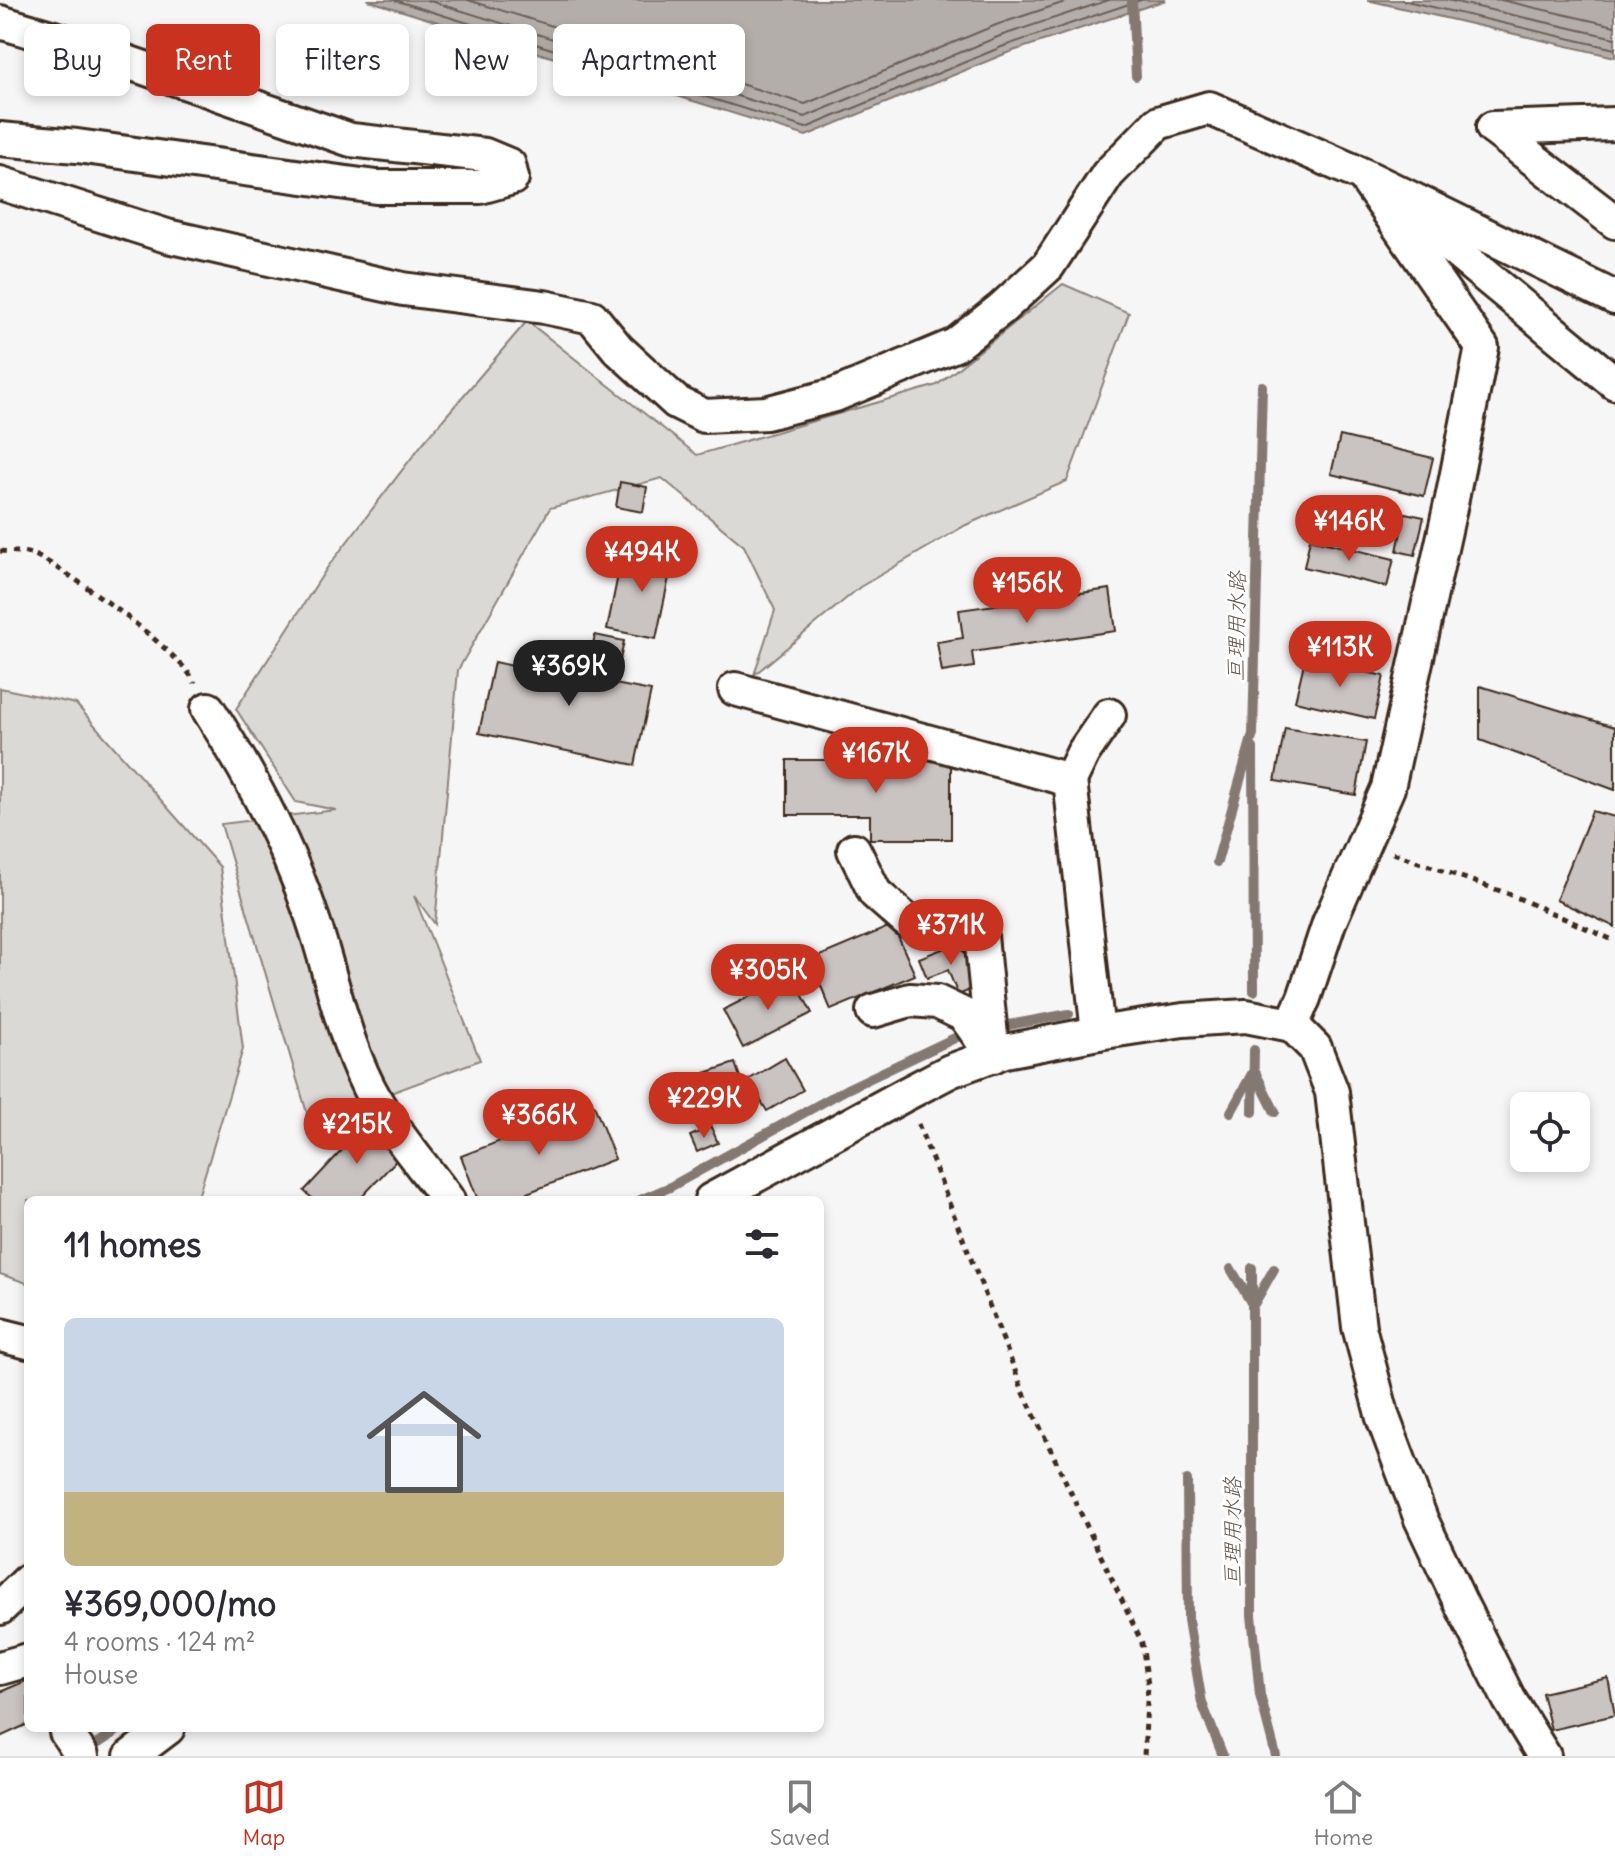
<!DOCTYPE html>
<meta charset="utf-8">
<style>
body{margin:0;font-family:Delius,"Klee One",sans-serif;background:#f2f2f3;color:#2b2b33;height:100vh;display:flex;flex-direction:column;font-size:30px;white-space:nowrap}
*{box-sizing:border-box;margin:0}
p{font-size:26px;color:#7c7c81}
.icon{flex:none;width:44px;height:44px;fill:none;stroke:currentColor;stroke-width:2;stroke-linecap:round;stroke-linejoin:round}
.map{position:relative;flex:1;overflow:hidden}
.side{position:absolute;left:24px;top:1196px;width:800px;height:536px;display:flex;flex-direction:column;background:#fff;border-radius:12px;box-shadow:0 4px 12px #0003}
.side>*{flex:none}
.banner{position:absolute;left:24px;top:24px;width:800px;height:72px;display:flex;gap:16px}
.controls{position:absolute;left:1510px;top:1092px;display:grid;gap:16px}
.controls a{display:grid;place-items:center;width:80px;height:80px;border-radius:12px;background:#fff;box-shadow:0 4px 12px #0003;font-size:40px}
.price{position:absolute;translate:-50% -68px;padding:0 18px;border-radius:28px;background:#c8321e;color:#fff;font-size:26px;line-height:52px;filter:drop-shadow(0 2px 4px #0008)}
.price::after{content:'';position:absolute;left:50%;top:48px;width:24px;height:18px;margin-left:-12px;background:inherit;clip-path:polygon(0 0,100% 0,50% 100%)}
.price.on{background:#222;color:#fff}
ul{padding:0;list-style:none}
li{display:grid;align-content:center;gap:16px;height:424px;padding:0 40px}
li span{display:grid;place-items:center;height:248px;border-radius:12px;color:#555}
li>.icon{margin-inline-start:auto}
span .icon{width:144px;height:144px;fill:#fffc;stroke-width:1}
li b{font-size:34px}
h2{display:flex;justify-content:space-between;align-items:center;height:96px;padding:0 40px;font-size:34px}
.chip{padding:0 28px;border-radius:12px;background:#fff;box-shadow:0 4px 12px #0003;font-size:28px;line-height:72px}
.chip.on{background:#c8321e;color:#fff}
.tab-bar{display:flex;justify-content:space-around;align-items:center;height:112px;border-top:2px solid #e1e1e2;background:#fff;font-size:22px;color:#7c7c81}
.tab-bar a{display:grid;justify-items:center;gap:4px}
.tab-bar .on{color:#c8321e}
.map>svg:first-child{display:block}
.green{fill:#dbd9d6;stroke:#8b827a;stroke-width:2}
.water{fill:#b4aeaa;stroke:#847972;stroke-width:2}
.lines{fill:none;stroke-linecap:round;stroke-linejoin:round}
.shore{stroke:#6b5f56;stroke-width:2}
.stream{stroke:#847972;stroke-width:10}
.building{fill:#c9c3c1;stroke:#3b2a1e;stroke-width:2}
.street-casing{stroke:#3b2a1e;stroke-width:38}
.path{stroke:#3b2a1e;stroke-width:5;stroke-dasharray:6 6;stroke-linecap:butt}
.street{stroke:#fff;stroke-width:32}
.labels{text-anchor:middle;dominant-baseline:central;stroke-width:6;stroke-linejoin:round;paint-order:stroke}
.water-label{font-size:22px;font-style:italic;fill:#65584f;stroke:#fff}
</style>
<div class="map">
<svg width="1615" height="1756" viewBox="0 0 1615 1756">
<rect width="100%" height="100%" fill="#f7f6f6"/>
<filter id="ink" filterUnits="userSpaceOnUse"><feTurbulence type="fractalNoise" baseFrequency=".0125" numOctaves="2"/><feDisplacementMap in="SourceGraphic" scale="16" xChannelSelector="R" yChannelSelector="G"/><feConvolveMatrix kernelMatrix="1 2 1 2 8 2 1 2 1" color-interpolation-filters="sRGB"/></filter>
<g filter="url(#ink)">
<g class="green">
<path d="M1063 284 1129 313 1067 481 966 525 860 587 754 675 775 610 744 546 662 478 550 508 458 670 435 924 414 896 480 1060 310 1123 221 824 336 810 296 802 236 709 327 568 423 443 527 321 697 455 937 385Z"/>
<path d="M0 688 76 704 220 867 243 1049 197 1200H28V1286L27 1283 0 1274Z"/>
</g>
<g class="water">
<path d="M367 0H1166L1007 53 806 136Z"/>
<path d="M1367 0H1615V57Z"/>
</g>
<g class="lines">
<g class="shore">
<path d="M394 0 806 128 1004 46 1141 0"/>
<path d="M427 0 805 117 1000 36 1109 0"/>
<path d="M468 0 805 104 996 25 1071 0"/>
<path d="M1402 0 1615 49"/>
<path d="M1447 0 1615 38"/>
<path d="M1501 0 1615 26"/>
</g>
<g class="stream">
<path d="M1132 0 1136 76"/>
<path d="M1253 748 1254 991"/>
<path d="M1217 862 1253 734 1262 386"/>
<path d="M1003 1026 1069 1014"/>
<path d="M1255 1072 1275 1112"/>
<path d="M1231 1112 1253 1072"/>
<path d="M1253 1112 1254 1050"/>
<path d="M640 1200 670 1187 847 1089 959 1036"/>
<path d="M1252 1268V1615L1260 1695 1276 1756"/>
<path d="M1231 1269 1252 1304"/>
<path d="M1254 1304 1274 1269"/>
<path d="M1187 1480 1188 1620 1202 1703 1223 1756"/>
<path d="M91 1748 121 1728"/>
</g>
</g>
<g class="building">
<path d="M1340 436 1433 458 1424 496 1331 474Z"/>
<path d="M620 482 647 487 643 512 616 507Z"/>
<path d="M1405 513 1424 517 1415 555 1397 551Z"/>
<path d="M1310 539 1394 559 1387 587 1304 567Z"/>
<path d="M644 543 675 549 656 639 607 629 619 570 638 574Z"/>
<path d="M1110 589 1116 631 972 652 974 667 942 672 937 642 963 638 959 610Z"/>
<path d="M595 635 624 641 615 684 651 691 635 765 479 733 494 662 585 681Z"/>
<path d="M1305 659 1384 676 1374 719 1295 701Z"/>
<path d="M1480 686 1615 727V790L1480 740Z"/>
<path d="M1285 728 1366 742 1356 795 1275 781Z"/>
<path d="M787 760H951V839H870V815H787Z"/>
<path d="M1592 811 1615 817V927L1556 900Z"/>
<path d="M893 925 915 975 831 1010 810 960Z"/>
<path d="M960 942 978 987 958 995 948 970 927 978 919 958Z"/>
<path d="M792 975 812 1013 743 1048 723 1010Z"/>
<path d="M785 1058 803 1090 767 1111 748 1080Z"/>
<path d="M735 1063 749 1103 718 1113 705 1073Z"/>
<path d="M594 1105 615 1159 509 1200H478L461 1156Z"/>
<path d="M372 1118 406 1150 359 1200H314L304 1191Z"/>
<path d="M711 1127 718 1143 697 1152 690 1136Z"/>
<path d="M1608 1678 1615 1715 1551 1730 1542 1693Z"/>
<path d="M28 1680V1724L0 1737V1692Z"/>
</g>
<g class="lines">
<g class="street-casing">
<g id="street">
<path d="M0 22 81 46 351 140 485 155 509 165 512 178 480 187H376L77 146 0 139"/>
<path d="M1493 128 1615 222"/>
<path d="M1493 128 1615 124"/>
<path d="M0 183 167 236 403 289 544 307 592 317 618 349 676 402 704 416 766 413 835 395 955 345 1001 309 1048 266 1108 174 1158 123 1209 108 1363 175 1615 298"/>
<path d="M1402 207 1615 383"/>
<path d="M735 689 1070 780 1098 1033"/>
<path d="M208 709C250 774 287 843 312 917 333 978 343 1044 376 1101 396 1136 425 1168 448 1200"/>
<path d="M1070 780 1083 753 1109 715"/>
<path d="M854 850 875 893 907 921 981 936 993 1056"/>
<path d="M873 1011 910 1000 937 1002 964 1015 991 1053"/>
<path d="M1292 1025 1304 998 1329 923 1388 788 1452 499 1482 347 1365 178"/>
<path d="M711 1200 906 1094 950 1071 1005 1051 1098 1033 1183 1020 1246 1016 1292 1025 1315 1048 1332 1092 1359 1327 1383 1418 1421 1519 1462 1606 1509 1699 1544 1756"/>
<path d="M0 1335 28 1342"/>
<path d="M0 1608 28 1581"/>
<path d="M0 1668 28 1660"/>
<path d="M66 1732 82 1756"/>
<path d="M131 1756 168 1728"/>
</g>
</g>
<g class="path">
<path d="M0 551C11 552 26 551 37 556 71 573 180 651 195 683"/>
<path d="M1393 853 1509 894 1615 941"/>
<path d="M918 1124 1023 1391 1142 1643 1148 1685 1144 1756"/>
</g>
<use href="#street" class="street"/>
</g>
</g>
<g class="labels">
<g class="water-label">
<text transform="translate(1236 626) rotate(-89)">亘理用水路</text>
<text transform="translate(1232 1532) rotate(-90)">亘理用水路</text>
</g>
</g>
</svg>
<div class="controls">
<a><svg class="icon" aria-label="locate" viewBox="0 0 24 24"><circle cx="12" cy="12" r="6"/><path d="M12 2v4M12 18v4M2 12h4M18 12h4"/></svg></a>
</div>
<b class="price" style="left:1349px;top:563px">¥146K</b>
<b class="price" style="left:642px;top:594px">¥494K</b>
<b class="price" style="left:1027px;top:625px">¥156K</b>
<b class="price" style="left:1340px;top:689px">¥113K</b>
<b class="price on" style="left:569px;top:708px">¥369K</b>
<b class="price" style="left:876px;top:795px">¥167K</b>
<b class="price" style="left:951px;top:967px">¥371K</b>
<b class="price" style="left:768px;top:1012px">¥305K</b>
<b class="price" style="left:704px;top:1140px">¥229K</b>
<b class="price" style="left:539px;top:1157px">¥366K</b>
<b class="price" style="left:357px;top:1166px">¥215K</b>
<div class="banner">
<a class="chip">Buy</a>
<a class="chip on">Rent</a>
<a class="chip">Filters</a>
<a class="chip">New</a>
<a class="chip">Apartment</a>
</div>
<section class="side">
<h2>11 homes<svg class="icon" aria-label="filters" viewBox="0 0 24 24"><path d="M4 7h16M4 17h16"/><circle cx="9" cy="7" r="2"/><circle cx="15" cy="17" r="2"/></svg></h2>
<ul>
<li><span style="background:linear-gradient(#c9d6e8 70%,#c2b280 0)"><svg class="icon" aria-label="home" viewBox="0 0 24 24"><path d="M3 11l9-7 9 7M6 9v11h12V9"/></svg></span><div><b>¥369,000/mo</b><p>4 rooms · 124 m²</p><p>House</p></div></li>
</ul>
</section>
</div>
<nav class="tab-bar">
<a class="on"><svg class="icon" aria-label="map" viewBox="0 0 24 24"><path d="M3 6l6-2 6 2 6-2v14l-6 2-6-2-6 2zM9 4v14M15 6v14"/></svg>Map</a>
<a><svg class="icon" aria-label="saved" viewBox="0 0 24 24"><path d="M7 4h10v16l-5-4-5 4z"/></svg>Saved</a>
<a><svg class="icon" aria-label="home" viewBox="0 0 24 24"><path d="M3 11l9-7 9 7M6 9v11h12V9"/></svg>Home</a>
</nav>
